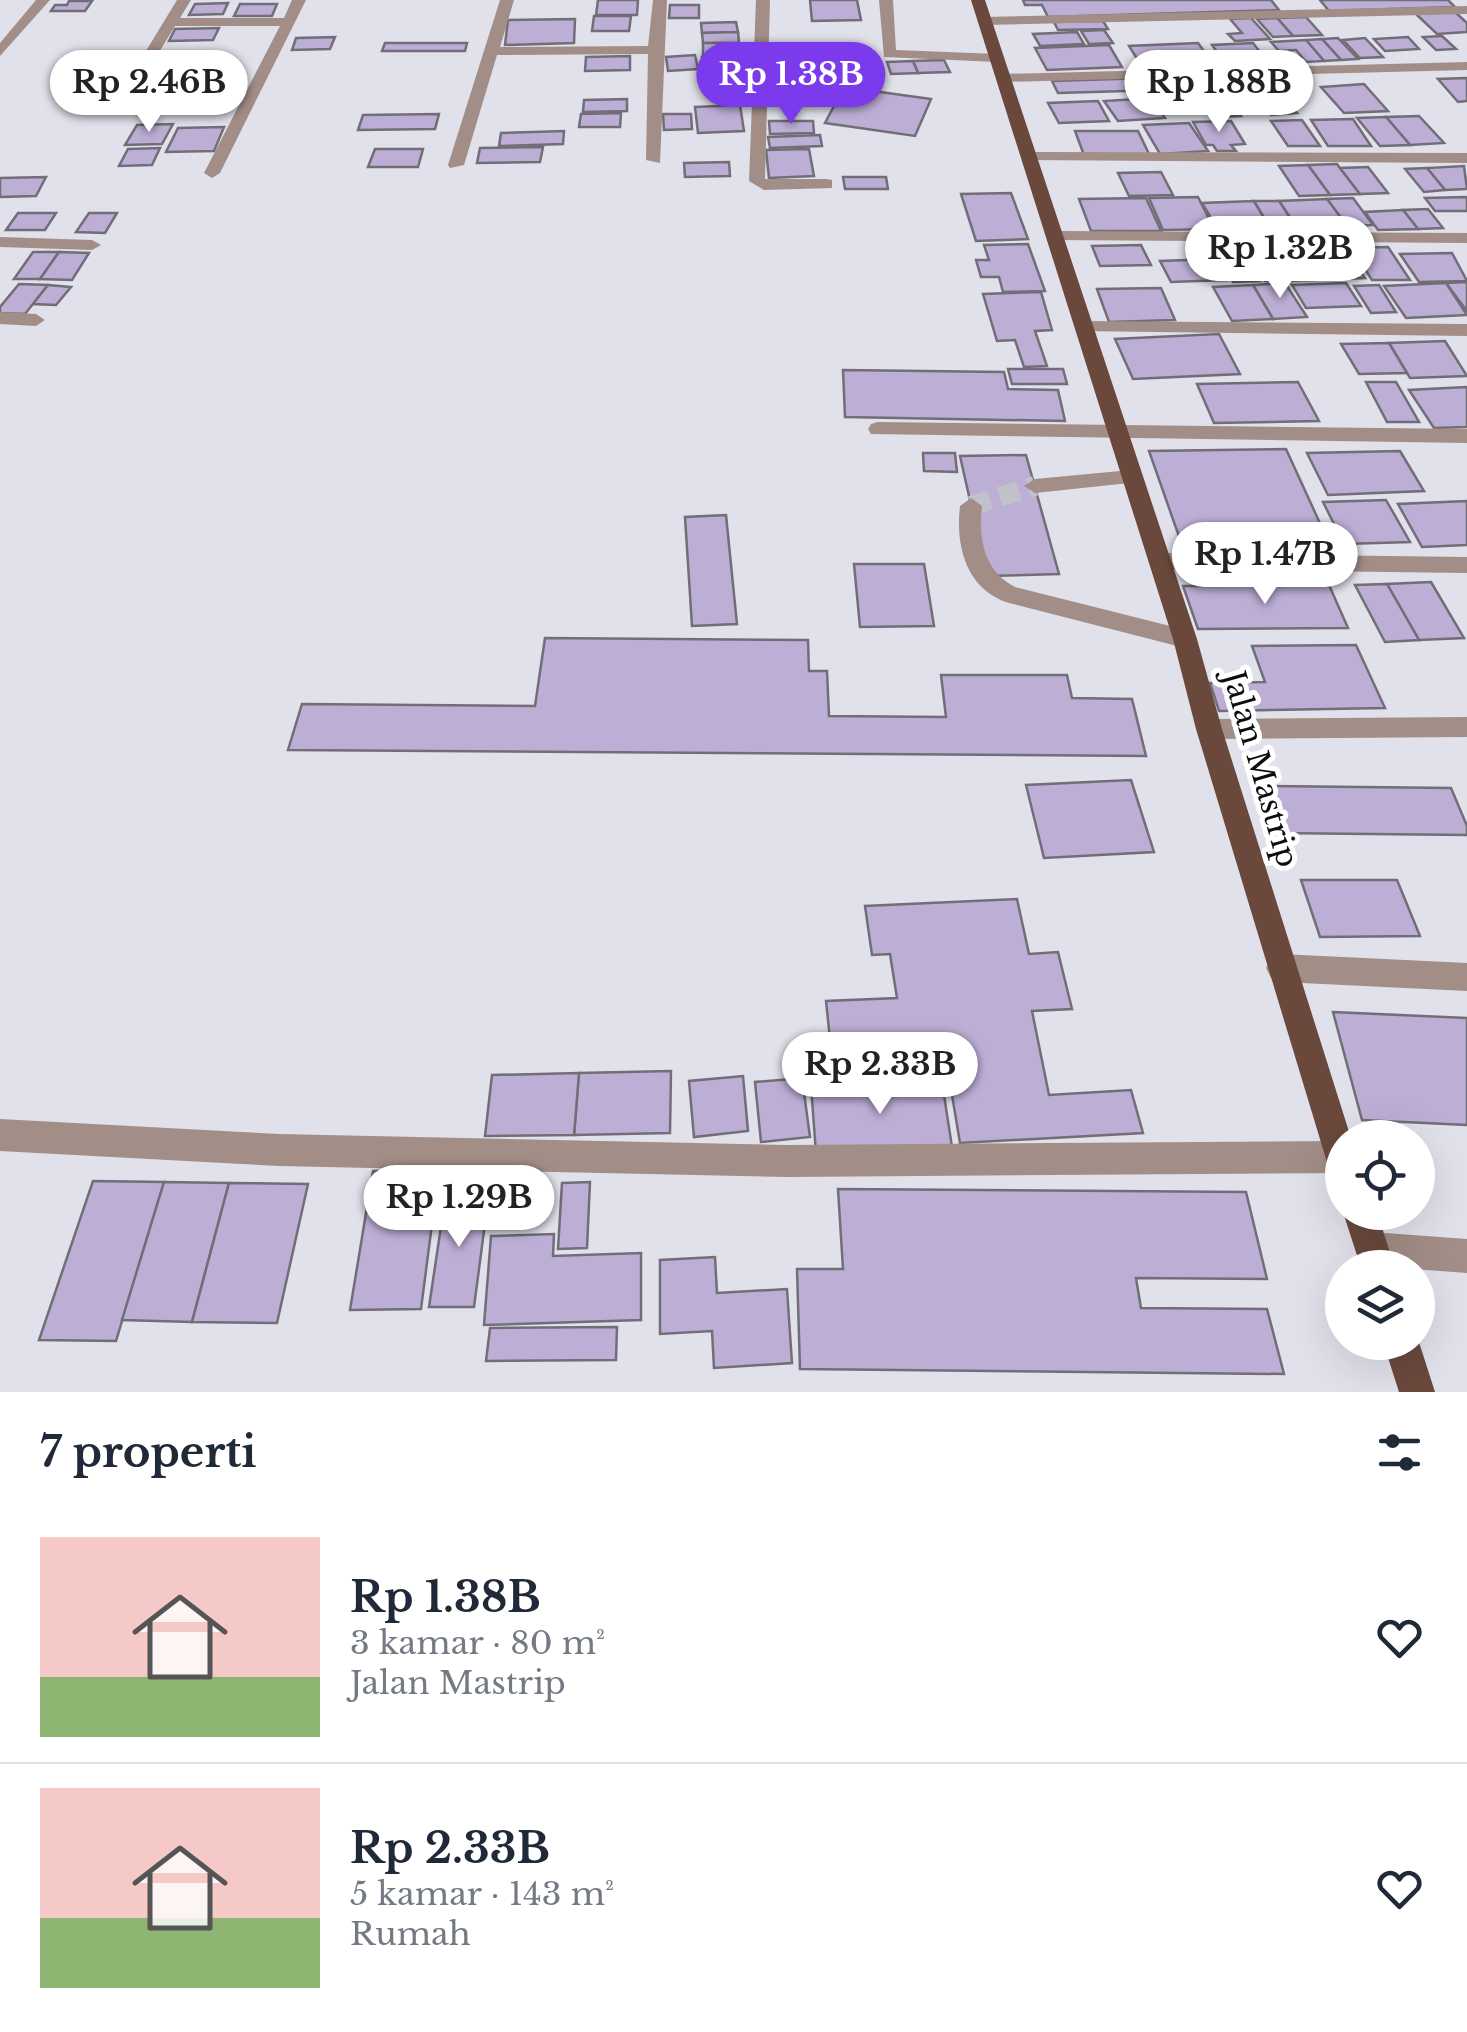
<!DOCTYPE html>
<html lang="id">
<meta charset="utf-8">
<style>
body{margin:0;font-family:"Libre Baskerville",serif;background:#f6f6f7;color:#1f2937;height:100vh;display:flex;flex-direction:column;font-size:38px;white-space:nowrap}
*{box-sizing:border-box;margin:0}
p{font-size:32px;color:#747a83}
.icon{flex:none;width:55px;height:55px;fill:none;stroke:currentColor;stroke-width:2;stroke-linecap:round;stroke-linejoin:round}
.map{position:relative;height:1392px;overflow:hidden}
.side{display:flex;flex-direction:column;background:#fff;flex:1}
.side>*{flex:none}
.buttons{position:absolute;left:1325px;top:1120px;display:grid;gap:20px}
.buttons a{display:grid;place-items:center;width:110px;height:110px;border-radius:50%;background:#fff;box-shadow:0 10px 40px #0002;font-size:50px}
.price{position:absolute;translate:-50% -85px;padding:0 22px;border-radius:35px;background:#fff;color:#222;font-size:32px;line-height:65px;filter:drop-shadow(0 2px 5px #0008)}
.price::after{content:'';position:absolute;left:50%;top:60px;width:30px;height:22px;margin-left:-15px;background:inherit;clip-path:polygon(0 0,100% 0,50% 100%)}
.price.current{background:#7c3aed;color:#fff}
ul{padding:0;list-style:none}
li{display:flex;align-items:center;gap:30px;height:250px;padding:0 40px}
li+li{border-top:2px solid #e0e1e3}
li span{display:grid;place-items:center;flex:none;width:280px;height:200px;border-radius:0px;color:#555}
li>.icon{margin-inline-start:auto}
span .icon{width:120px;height:120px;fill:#fffc;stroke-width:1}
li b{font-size:42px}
h2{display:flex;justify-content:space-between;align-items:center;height:120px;padding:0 40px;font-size:42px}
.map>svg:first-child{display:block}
.building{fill:#bdaed6;stroke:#716e77;stroke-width:2.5}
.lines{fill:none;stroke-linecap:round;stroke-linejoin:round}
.minor-tunnel{stroke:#c1c1ca;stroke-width:20;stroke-dasharray:20 10;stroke-linecap:butt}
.minor{fill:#a28e86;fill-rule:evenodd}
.major{fill:#6a493c;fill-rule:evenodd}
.labels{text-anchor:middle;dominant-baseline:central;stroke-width:10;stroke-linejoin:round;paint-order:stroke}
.street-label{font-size:30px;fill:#0d0d10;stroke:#fff}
</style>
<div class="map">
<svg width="1467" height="1392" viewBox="0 0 1467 1392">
<rect width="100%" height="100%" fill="#e1e1eb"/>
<g class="building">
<path d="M598 0H638L637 15H596Z"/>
<path d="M810 0H857L861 20 812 21Z"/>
<path d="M1023 0H1271L1279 10 1048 17 1042 5H1025Z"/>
<path d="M1320 0H1448L1455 7 1329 11Z"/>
<path d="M69 1H92L85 11H51L55 5H67Z"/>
<path d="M228 3 223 14 189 15 195 4Z"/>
<path d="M240 4H277L272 16H234Z"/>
<path d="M670 5H699V18H669Z"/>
<path d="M1455 12 1467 23V32L1437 34 1416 14Z"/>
<path d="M594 16H631L629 31H592Z"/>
<path d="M1306 17 1322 35 1293 36 1277 18Z"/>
<path d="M1251 18 1270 39 1235 41 1228 34 1242 33 1230 19Z"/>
<path d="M1277 18 1293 36 1273 37 1257 19Z"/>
<path d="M575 19 574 43 505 45 508 20Z"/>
<path d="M1103 21 1108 29 1058 30 1054 22Z"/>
<path d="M736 22 738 32 702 33 701 23Z"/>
<path d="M219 28 213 40 169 41 175 29Z"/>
<path d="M1104 30 1113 43 1089 44 1081 31Z"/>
<path d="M738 32 739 43H703L702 33Z"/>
<path d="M1077 32 1084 44 1040 46 1033 34Z"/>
<path d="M1442 36 1456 49 1436 50 1423 37Z"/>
<path d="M335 37 330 49 292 50 296 38Z"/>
<path d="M1408 37 1419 49 1385 51 1374 39Z"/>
<path d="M1338 38 1358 59 1341 60 1322 39Z"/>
<path d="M1365 38 1383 57 1360 58 1343 40Z"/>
<path d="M1322 39 1341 60 1324 61 1306 40Z"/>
<path d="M1306 40 1324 61 1306 62 1296 50 1279 51 1271 42Z"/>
<path d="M385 43H467L465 51H382Z"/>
<path d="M703 43H727L729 54 703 55Z"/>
<path d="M1198 43 1212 62 1183 64 1186 67 1141 65 1129 46Z"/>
<path d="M1253 43 1267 61 1225 63 1212 45Z"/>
<path d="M1109 45 1122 67 1047 70 1035 48Z"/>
<path d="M695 55 698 69 668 71 666 57Z"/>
<path d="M630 56V70L585 71 586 57Z"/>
<path d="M740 56 742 68 704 70 702 57Z"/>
<path d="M944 60 950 72 918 73 913 61Z"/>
<path d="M913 61 918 73 891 74 887 62Z"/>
<path d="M1282 75 1303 101 1264 103 1244 76Z"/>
<path d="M1214 76 1241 116 1216 117 1197 89 1058 93 1052 81Z"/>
<path d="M1467 78V101L1458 102 1438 79Z"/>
<path d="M246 83 241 96 199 98 205 84Z"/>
<path d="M1364 84 1388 111 1344 113 1321 87Z"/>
<path d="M844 87 931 99 915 136 825 123Z"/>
<path d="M1152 98 1165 118 1118 121 1104 101Z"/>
<path d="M627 99V111L583 112 584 100Z"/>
<path d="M1098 101 1109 121 1059 123 1048 103Z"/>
<path d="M1288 104 1297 113 1271 115 1263 105Z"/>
<path d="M740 105 744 131 698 133 695 107Z"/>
<path d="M621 113 620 127H579L581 114Z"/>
<path d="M439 114 435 129 358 130 363 115Z"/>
<path d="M663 114H691L692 129 664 130Z"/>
<path d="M1419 116 1444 143 1410 145 1386 117Z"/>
<path d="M1386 117 1410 145 1380 146 1357 118Z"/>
<path d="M1353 119 1371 146H1328L1311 120Z"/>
<path d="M1302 120 1320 146H1288L1271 121Z"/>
<path d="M769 121H813L814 133 770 134Z"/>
<path d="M1231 121 1245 144 1231 145 1236 151H1217L1213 145H1206L1193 122Z"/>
<path d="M1189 123 1208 151 1160 154 1143 125Z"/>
<path d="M173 124 162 144 125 145 137 125Z"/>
<path d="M224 127 214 151 166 152 178 128Z"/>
<path d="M564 131 563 144 499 146 501 133Z"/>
<path d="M1075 131H1138L1149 154 1084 155Z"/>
<path d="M820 135 822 146 770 148 768 137Z"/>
<path d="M543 147 540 162 477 163 480 148Z"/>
<path d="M160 148 152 165 119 166 128 149Z"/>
<path d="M375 149H423L418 167H368Z"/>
<path d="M809 149 814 176 769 178 766 150Z"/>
<path d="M729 162 730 176 685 177 684 163Z"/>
<path d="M1337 164 1340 168 1360 194 1330 195 1308 165Z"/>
<path d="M1308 165 1330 195 1299 196 1279 166Z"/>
<path d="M1464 166 1467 189 1445 190 1427 168Z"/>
<path d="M1368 167 1388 193 1360 194 1340 168Z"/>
<path d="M1427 168 1445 190 1424 192 1405 169Z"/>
<path d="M1161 172 1173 195 1129 196 1118 173Z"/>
<path d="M46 177 36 196 0 197V178Z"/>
<path d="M843 177H886L888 189H845Z"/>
<path d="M1011 193 1028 239 976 241 961 194Z"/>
<path d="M1198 197 1214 229 1163 230 1149 198Z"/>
<path d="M1467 197V211H1435L1425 198Z"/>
<path d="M1146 198 1161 231H1091L1079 199Z"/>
<path d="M1353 198 1373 225 1347 226 1327 199Z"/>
<path d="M1327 199 1347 226 1297 228 1279 201Z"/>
<path d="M1254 201 1271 229 1219 231 1202 203Z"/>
<path d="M1254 201H1279L1297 228 1271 229Z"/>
<path d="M1428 209 1443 228 1418 229 1403 210Z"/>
<path d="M1403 210 1418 229 1378 230 1365 212Z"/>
<path d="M18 213H56L45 230H6Z"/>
<path d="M89 213H117L105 233 76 232Z"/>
<path d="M1028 244 1045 291 1003 292 999 277H981L976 260H989L984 245Z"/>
<path d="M1141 245 1151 265 1100 266 1092 246Z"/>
<path d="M1343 246 1365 278 1312 280 1293 247Z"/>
<path d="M1293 247 1312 280 1265 281 1246 249Z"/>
<path d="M1388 247 1410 280H1372L1351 248Z"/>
<path d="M1217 250H1244L1260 281 1233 282Z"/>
<path d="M33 252H59L40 279H14Z"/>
<path d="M59 252 89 253 72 280 40 279Z"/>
<path d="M1452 253 1467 281 1419 282 1400 254Z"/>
<path d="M1214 259 1226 280 1171 282 1160 261Z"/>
<path d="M1467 282V311L1446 283Z"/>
<path d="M1285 283 1307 317 1273 319 1253 285Z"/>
<path d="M1346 283 1361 306 1306 308 1292 285Z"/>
<path d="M1446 283 1467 315 1406 318 1384 286Z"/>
<path d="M19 284 48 285 25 314 0 313V307Z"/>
<path d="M48 285 71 287 56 305 33 304Z"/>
<path d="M1253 285 1273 319 1232 321 1213 287Z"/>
<path d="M1379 285 1396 312 1371 313 1354 286Z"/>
<path d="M1161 288 1175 320 1109 322 1097 289Z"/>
<path d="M1041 292 1052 330 1035 331 1047 366 1024 367 1015 340 997 341 983 294Z"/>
<path d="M1219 334 1240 374 1133 379 1115 339Z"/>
<path d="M1445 341 1467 376 1410 378 1389 343Z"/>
<path d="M1389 343 1407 373 1359 374 1341 344Z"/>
<path d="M1008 369H1063L1067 384H1012Z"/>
<path d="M843 370 1004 372 1008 389 1058 390 1065 421 845 417Z"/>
<path d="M1298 382 1319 421 1214 423 1197 384Z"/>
<path d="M1366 382H1396L1419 422H1387Z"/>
<path d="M1467 387V427L1434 428 1409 390Z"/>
<path d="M1286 449 1329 543 1182 545 1149 451Z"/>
<path d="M1400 451 1424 491 1328 495 1307 453Z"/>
<path d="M923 453H955L957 472 924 471Z"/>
<path d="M1026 455 1059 574 987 576 960 456Z"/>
<path d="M1386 500 1410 542 1344 544 1323 502Z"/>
<path d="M1467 501V545L1422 547 1398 504Z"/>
<path d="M726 515 737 624 692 626 685 517Z"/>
<path d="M854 564H924L934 626 860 627Z"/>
<path d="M1431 582 1464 638 1419 640 1387 584Z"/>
<path d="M1387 584 1419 640 1385 642 1355 585Z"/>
<path d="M1329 585 1348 628 1198 629 1183 586Z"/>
<path d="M545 638 808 640 809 671H827L829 716 946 717 941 675H1067L1072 698 1132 699 1146 756 288 750 302 704 535 706Z"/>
<path d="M1356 645 1385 708 1219 711 1210 683 1265 682 1252 646Z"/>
<path d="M1131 780 1154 852 1044 858 1026 785Z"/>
<path d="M1259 786 1451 788 1467 826V835L1273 833Z"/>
<path d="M1301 880H1397L1420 936 1320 937Z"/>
<path d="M1017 899 1029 954 1058 952 1072 1009 1032 1011 1049 1095 1131 1090 1143 1133 960 1143 948 1071 834 1077 826 1001 897 998 890 954 872 955 865 906Z"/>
<path d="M1333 1012 1467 1018V1125L1362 1120Z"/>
<path d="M671 1071 670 1133 574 1135 579 1073Z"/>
<path d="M579 1073 574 1135 485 1136 492 1075Z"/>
<path d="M743 1076 748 1131 694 1137 689 1081Z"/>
<path d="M802 1078 810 1137 761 1142 755 1082Z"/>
<path d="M942 1082 952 1147 816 1153 811 1086Z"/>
<path d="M439 1170 421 1309 350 1310 373 1171Z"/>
<path d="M93 1181 164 1182 116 1341 39 1340Z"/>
<path d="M164 1182 229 1183 192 1322 122 1320Z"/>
<path d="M590 1182 587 1248 558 1249 562 1183Z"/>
<path d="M229 1183 308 1184 277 1323 192 1322Z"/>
<path d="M838 1189 1246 1192 1267 1279 1136 1278 1141 1308 1267 1309 1284 1374 800 1369 797 1269H843Z"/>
<path d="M446 1193H489L474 1307H429Z"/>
<path d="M554 1234 553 1256 641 1253V1320L484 1325 491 1236Z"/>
<path d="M715 1257 717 1293 787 1289 792 1363 714 1368 712 1331 660 1334V1260Z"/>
<path d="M617 1327 616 1360 486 1361 490 1328Z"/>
</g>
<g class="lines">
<path class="minor-tunnel" d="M971 506 1035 486"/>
<g class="minor">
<path d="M36 0H50L0 56V43Z"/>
<path d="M177 0H191L180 18H284L292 0H306L220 173 212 178 204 173 280 26H175L150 67H140L138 64Z"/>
<path d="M500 0H514L500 47 648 46 653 0H667L660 163 646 160 648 54 497 55 464 165 450 168 448 165Z"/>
<path d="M756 0H770L765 179H826L832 180V188L764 190 749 181Z"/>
<path d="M879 0H893L896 50 997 54 1004 58 997 62 884 57Z"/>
<path d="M1467 6V14L984 25 977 21 984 17Z"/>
<path d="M1467 62V70L1003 82 996 78 1003 74Z"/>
<path d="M1031 152 1467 153V163L1025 160 1023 157Z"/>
<path d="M1056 231 1467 233V243L1050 240 1047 236Z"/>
<path d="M0 237 92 240 101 245 92 250 0 247Z"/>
<path d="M0 312 36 314 45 320 36 326 0 324Z"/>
<path d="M1084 321 1467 324V336L1077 331 1075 327Z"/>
<path d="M878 422 1467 429V443L871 434 868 429 871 424Z"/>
<path d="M1131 470 1142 477 1139 482 1035 493 1024 486 1035 479Z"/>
<path d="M971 498 982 506C978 539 984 571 1015 587L1194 632 1197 639 1194 646 1185 648 1009 603C967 590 955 547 960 506Z"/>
<path d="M1160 553 1467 557V573L1160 569 1149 561Z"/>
<path d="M1467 717V737L1209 739 1200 736 1196 729 1200 722 1209 719Z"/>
<path d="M1281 954 1467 963V991L1281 982 1271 978 1266 968 1271 958Z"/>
<path d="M0 1119 279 1134 787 1145 1342 1141V1173L787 1177 279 1166 0 1151Z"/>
<path d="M1372 1232 1467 1239V1273L1372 1266 1360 1261 1355 1249 1360 1237Z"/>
</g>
<g class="major">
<path d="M971 0H985L1197 639 1222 729 1351 1138H1342V1175L1330 1171 1326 1159 1196 729 1173 639Z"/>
<path d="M1343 1212H1377L1395 1268H1361Z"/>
<path d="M1418 1339 1435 1392H1399L1383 1342H1418Z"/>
</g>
</g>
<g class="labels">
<g class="street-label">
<text transform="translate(1261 769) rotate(74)">Jalan Mastrip</text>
</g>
</g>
</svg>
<div class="buttons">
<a><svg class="icon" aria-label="locate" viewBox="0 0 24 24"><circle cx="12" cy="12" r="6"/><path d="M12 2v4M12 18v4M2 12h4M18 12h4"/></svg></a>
<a><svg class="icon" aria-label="layers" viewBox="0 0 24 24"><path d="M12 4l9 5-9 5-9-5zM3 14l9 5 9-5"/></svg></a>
</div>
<b class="price current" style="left:791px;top:127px">Rp 1.38B</b>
<b class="price" style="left:149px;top:135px">Rp 2.46B</b>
<b class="price" style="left:1219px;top:135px">Rp 1.88B</b>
<b class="price" style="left:1280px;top:301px">Rp 1.32B</b>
<b class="price" style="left:1265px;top:607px">Rp 1.47B</b>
<b class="price" style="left:880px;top:1117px">Rp 2.33B</b>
<b class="price" style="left:459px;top:1250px">Rp 1.29B</b>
</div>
<section class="side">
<h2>7 properti<svg class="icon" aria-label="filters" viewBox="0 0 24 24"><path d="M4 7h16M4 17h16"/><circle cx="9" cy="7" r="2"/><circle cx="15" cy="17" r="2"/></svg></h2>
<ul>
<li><span style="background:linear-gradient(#f6c9c9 70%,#8fb573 0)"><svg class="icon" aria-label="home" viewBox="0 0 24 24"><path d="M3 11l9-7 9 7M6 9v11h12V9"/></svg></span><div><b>Rp 1.38B</b><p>3 kamar · 80 m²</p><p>Jalan Mastrip</p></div><svg class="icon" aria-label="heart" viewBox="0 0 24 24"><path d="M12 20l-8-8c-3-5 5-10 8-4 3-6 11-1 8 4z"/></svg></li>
<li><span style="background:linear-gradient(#f6c9c9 65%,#8fb573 0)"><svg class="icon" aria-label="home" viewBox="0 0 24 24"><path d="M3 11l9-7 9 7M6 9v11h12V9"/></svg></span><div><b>Rp 2.33B</b><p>5 kamar · 143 m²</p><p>Rumah</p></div><svg class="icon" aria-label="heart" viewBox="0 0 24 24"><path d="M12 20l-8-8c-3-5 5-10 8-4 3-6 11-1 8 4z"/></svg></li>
</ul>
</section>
